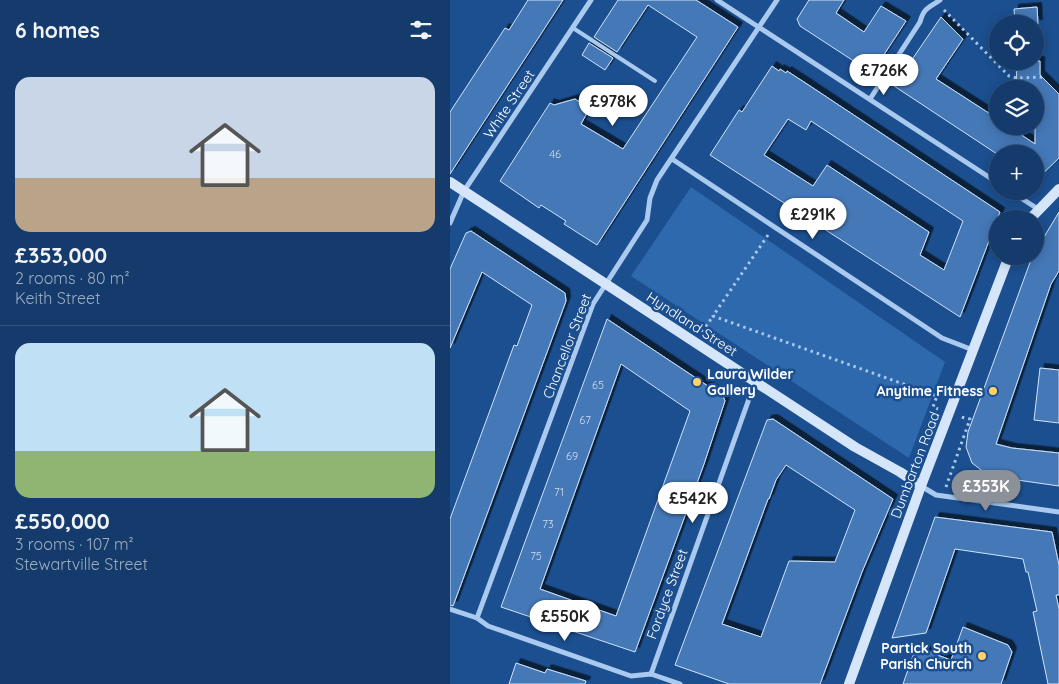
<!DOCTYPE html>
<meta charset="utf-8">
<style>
body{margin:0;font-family:Quicksand,sans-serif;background:#1d4271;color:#f1f3f6;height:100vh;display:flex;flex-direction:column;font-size:19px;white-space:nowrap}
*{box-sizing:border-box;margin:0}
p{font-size:16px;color:#9dadc1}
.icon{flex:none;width:28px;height:28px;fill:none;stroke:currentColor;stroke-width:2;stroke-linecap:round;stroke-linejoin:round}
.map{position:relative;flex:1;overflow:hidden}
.panel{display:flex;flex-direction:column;background:#143b6b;width:450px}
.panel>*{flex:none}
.controls{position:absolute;left:539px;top:15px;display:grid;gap:10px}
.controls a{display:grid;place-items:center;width:55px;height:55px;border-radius:50%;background:#143b6b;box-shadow:0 2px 12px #0003,0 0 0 1px #33557e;font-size:25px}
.price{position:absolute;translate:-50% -42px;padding:0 11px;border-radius:18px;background:#fff;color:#222;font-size:16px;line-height:32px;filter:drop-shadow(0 1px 2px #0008)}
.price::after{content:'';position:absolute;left:50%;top:30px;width:15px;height:11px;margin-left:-8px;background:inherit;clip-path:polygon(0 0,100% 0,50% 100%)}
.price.active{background:#8c9099;color:#fff}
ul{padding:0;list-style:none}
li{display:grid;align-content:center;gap:10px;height:265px;padding:0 15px}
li+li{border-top:1px solid #33557e}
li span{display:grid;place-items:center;height:155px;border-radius:15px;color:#555}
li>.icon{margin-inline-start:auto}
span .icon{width:90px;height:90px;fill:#fffc;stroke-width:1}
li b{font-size:21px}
h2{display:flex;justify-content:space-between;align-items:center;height:60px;padding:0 15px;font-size:21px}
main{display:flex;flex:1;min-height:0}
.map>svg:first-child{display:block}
.green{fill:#2e69ad}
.building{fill:#4478b7;stroke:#cfe3fa;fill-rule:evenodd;filter:url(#shadow)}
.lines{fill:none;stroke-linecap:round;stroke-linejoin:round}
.path{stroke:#a9c9ee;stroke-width:3;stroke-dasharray:2.5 4;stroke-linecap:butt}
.lane{stroke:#a9c9ee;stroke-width:4}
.street{stroke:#a9c9ee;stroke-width:5}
.secondary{stroke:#d6e6fa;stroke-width:10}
.poi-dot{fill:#ffd166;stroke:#1b4f8f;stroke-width:2}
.labels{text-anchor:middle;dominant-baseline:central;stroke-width:5;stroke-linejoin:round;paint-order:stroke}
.number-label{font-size:11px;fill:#d0dded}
.street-label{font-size:14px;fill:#fff;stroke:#1b4f8f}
.poi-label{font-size:14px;font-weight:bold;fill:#fff;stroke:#1b4f8f;text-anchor:end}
</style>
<main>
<section class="panel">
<h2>6 homes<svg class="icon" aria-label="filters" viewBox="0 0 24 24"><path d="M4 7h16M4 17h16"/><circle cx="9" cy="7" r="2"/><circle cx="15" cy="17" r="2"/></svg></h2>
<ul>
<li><span style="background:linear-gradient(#c9d6e8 65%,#b9a48a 0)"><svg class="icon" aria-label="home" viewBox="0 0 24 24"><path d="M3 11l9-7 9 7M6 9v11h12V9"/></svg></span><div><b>£353,000</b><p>2 rooms · 80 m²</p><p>Keith Street</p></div></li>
<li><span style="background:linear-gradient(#bfe0f5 70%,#8fb573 0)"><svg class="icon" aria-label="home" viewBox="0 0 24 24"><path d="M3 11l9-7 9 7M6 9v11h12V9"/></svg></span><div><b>£550,000</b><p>3 rooms · 107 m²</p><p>Stewartville Street</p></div></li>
</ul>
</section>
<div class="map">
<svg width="609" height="684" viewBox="0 0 609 684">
<defs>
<filter id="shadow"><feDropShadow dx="4.5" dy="-4.5" stdDeviation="0" flood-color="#0009"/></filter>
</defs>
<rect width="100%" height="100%" fill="#1b4f8f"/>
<path class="green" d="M241 187 495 362 459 458 181 276Z"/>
<g class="building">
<path d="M78 0H113L0 174V112L55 28 59 30Z"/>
<path d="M168 0H246L288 27 147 245 114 224 116 221 91 205 89 208 50 181 100 103 104 105 125 99 134 105 136 115 131 124 173 149 247 37 198 5 167 52 144 37Z"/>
<path d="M359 0H394L386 13 414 32 431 6 456 21 422 73 350 26 347 19Z"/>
<path d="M587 7 588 24H565L564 9Z"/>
<path d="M491 17 513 39 486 79 548 119V126H558L585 144V89H567L566 61H590V75L609 94V158L585 181V154H547L444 86Z"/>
<path d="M139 43 163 58 155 70 132 55Z"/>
<path d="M322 66 329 71 330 69 336 73 337 71 357 84 550 212 510 317 260 155 289 110 292 112ZM338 119 356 130 361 121 513 221 494 270 470 255 479 232 377 165 363 186 314 155Z"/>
<path d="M609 212V271L601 284 546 444 562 448 609 453V486L539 476 522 463 516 447 518 432 582 257 585 256V252Z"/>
<path d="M21 231 115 293 116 301 3 606 0 605V519L64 345 67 346 82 305 32 272 0 348V269L16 233Z"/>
<path d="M157 319 273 396 275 401 254 464 185 652 51 607ZM171 364 240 411 166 616 90 589Z"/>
<path d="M590 368 609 370V423L584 420Z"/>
<path d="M323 419 443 499 412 572 370 684H279L225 665 317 420ZM336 465 405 510 385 562 339 561 311 637 272 624 318 499H319L326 480Z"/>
<path d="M485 517 602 532 609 565V595H606L609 609V684H598L583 612 587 611 578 572H576L573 559 505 549 476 633 442 638Z"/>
<path d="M513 627 558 645 562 652 551 684H453L466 647 501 660Z"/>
<path d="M66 663 95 673 97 669 136 681 135 684H59Z"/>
</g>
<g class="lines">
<g class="path">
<path d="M494 10 559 76 567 78 593 77"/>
<path d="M318 235 263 316 487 396 483 407 488 409"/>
<path d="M252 332 263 316"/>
<path d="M496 487 520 419 511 417"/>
</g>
<path class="lane" d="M123 28 205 81"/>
<g class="street">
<path d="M267 0 548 183"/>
<path d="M420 99 470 22C474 7 479 8 490 0"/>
<path d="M222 159 492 338 523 350"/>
<path d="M560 191 588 209"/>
<path d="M0 223 14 191 141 0"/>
<path d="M471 486 486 495 609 512"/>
<path d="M0 609 27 618 38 626 181 676 201 674 230 684"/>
<path d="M27 618 143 304 197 220 200 198 207 180 327 0"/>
<path d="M201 674 305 382"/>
</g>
<g class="secondary">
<path d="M0 182 405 447 450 472 471 486"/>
<path d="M580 219 609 189"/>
<path d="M399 684 471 486 559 256"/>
</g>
</g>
<g class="poi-dot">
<circle cx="247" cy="382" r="5"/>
<circle cx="543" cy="391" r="5"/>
<circle cx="532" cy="656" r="5"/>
</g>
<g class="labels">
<g class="number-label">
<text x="105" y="154">46</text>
<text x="148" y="385">65</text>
<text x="135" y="420">67</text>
<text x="122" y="456">69</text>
<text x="109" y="492">71</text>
<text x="98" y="524">73</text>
<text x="86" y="556">75</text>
</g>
<g class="street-label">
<text transform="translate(59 104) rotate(-56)">White Street</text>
<text transform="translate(242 324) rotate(33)">Hyndland Street</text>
<text transform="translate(117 346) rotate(-69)">Chancellor Street</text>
<text transform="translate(465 465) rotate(-69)">Dumbarton Road</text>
<text transform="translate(217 594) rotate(-70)">Fordyce Street</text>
</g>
<g class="poi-label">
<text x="257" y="374" text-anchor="start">Laura Wilder<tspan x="257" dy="16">Gallery</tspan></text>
<text x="533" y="391">Anytime Fitness</text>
<text x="522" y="648">Partick South<tspan x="522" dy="16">Parish Church</tspan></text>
</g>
</g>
</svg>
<div class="controls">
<a><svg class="icon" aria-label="locate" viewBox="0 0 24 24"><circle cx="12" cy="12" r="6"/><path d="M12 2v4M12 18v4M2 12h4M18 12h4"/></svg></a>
<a><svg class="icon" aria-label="layers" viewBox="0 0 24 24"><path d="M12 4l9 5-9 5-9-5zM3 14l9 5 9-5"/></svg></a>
<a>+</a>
<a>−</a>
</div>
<b class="price" style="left:434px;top:96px">£726K</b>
<b class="price" style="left:163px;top:127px">£978K</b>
<b class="price" style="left:363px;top:240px">£291K</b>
<b class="price active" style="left:536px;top:512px">£353K</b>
<b class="price" style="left:243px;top:524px">£542K</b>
<b class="price" style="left:115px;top:642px">£550K</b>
</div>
</main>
